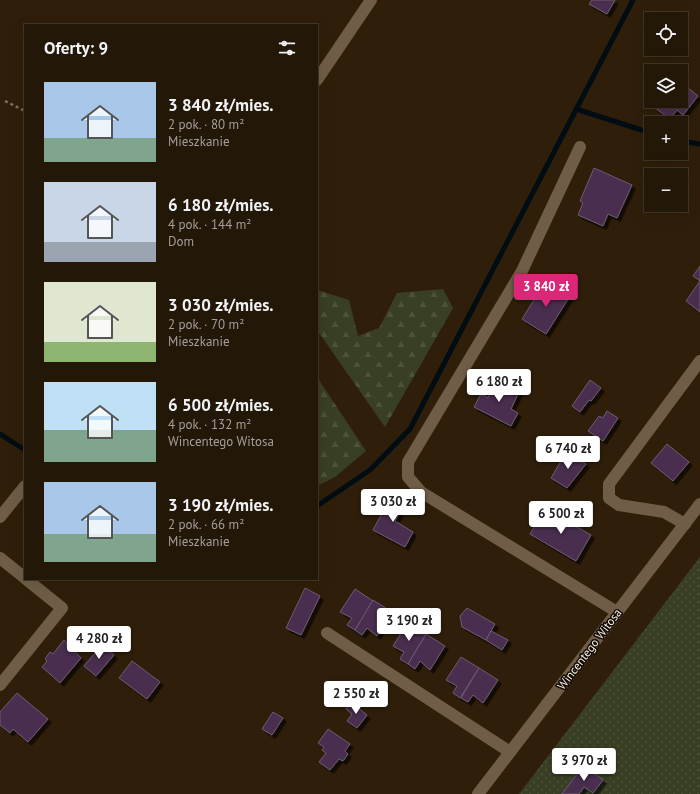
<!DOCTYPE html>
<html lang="pl">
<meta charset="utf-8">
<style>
body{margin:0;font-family:"PT Sans",sans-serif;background:#2f2416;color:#f1f3f6;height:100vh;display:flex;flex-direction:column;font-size:15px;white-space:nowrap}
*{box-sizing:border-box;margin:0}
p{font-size:13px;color:#a39f9c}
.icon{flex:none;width:22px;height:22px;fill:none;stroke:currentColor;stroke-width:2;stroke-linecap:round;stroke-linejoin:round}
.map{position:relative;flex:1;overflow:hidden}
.panel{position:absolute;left:24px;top:24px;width:294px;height:556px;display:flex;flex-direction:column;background:#231708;border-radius:0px;box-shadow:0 4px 16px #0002,0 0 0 1px #403629}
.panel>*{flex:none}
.controls{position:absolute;left:644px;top:12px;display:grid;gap:8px}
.controls a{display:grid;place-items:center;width:44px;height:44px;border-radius:0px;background:#231708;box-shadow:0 4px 16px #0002,0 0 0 1px #403629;font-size:20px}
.price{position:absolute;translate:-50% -34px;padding:0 9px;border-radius:4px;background:#fff;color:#222;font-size:13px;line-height:26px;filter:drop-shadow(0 1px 2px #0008)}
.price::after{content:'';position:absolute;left:50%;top:24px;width:12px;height:9px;margin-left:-6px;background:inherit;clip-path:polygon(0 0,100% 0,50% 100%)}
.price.current{background:#db2777;color:#fff}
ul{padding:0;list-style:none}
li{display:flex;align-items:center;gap:12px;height:100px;padding:0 20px}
li span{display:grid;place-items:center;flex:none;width:112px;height:80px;border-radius:0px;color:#555}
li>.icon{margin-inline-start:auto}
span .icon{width:48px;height:48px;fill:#fffc;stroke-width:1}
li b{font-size:17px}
h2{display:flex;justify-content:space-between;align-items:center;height:48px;padding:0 20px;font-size:17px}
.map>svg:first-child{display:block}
.grass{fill:url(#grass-dots)}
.forest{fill:url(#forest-firs)}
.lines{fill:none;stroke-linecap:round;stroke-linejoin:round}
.stream{stroke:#010d13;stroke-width:5}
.building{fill:#482e4f;stroke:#6d5c71;filter:url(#shadow)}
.path{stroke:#7e705e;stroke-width:2.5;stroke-dasharray:3 3;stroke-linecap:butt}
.minor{stroke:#6f5d47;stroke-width:12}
.labels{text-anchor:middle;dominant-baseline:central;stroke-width:3;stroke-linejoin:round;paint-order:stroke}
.street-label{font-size:12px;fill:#fbf1e4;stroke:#110b04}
</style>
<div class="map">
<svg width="700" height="794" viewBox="0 0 700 794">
<defs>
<pattern id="grass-dots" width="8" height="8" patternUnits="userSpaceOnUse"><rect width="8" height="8" fill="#393f24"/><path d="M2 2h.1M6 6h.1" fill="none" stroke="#4d5239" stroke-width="1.8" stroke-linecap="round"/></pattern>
<pattern id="forest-firs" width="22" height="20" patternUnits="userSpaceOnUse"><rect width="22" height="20" fill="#393f24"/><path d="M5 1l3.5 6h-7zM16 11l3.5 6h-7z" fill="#4d5239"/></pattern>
<filter id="shadow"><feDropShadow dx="3.5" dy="3.5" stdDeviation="0" flood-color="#0009"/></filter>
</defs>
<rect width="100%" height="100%" fill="#2f1f0a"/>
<path class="grass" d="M700 557V794H519Z"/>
<g class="forest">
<path d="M443 289 453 308 385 427 317 330V290L349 300 358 336 379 328 397 293Z"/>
<path d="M317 377 366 451 335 477 317 486Z"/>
</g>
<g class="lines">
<g class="stream">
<path d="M576 109 651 133"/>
<path d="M681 141 700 144"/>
<path d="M0 434 25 450"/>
<path d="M317 506 370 470 410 429 633 0"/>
</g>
</g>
<g class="building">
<path d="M592 0H615L607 14 589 4Z"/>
<path d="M681 82 698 96 683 115 677 110 670 119 654 107 658 101H681Z"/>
<path d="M594 168 632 185 617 218 608 214 603 226 578 215 583 203 580 201Z"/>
<path d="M700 266V312L686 301 700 281 693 276Z"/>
<path d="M546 281 570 296 546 334 522 319Z"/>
<path d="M590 380 601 388 591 401 589 400 580 412 572 406Z"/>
<path d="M496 381 519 392 511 409 518 413 511 426 474 407 481 394 488 398Z"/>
<path d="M607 411 618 418 603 441 588 431 599 416 603 418Z"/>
<path d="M667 444 689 462 673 481 651 463Z"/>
<path d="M567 451 586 464 567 488 551 478Z"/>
<path d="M392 495 405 503 395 521 413 532 405 547 373 530Z"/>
<path d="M545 509 591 535 576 561 530 534Z"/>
<path d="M305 588 320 596 301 635 286 628Z"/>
<path d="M355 589 373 601 355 630 347 625 352 618 340 612Z"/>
<path d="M373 600 392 612 377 636 367 628 362 635 355 630Z"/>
<path d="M467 608 495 624 486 640 462 627 460 616Z"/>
<path d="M408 622 426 634 408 664 400 659 404 652 393 646Z"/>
<path d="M491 631 508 640 502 650 486 640Z"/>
<path d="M426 634 445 646 430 670 420 661 415 669 408 664Z"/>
<path d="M64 640 81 658 60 683 42 667 47 661 45 659 50 652 53 654Z"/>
<path d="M102 645 114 655 96 676 84 666Z"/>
<path d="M461 657 479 668 460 698 453 693 457 686 446 680Z"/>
<path d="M132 661 160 682 147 699 119 678Z"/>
<path d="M479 668 498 680 483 703 473 695 468 702 461 698Z"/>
<path d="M17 693 48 719 28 742 13 729 10 733 0 725V712Z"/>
<path d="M351 702 367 715 357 728 347 721 352 714 346 709Z"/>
<path d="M273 712 283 718 272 735 262 729Z"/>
<path d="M328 729 350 744 345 751 348 754 343 761 339 759 330 770 319 762 326 753 322 750 324 747 318 743Z"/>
<path d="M583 766 603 780 593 793 584 787 579 794H562Z"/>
</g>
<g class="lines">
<path class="path" d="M5 101 25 111"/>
<g class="minor">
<path d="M317 80 371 0"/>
<path d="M580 147 522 271 408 462V477L421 492 617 612"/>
<path d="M0 517 25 486"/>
<path d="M685 524 664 512 619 505 609 498V484L700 361"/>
<path d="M0 558 25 578"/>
<path d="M327 633 510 752"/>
<path d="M0 685 62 608 26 579"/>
<path d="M478 794 700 504"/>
</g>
</g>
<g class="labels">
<g class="street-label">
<text transform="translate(589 649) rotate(-53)">Wincentego Witosa</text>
</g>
</g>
</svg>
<div class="controls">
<a><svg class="icon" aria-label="locate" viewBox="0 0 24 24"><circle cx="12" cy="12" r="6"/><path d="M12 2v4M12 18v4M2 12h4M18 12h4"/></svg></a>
<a><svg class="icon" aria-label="layers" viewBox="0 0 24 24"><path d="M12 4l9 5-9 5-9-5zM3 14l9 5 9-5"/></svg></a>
<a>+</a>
<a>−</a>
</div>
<b class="price current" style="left:546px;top:308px">3 840 zł</b>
<b class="price" style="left:499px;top:403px">6 180 zł</b>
<b class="price" style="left:568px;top:470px">6 740 zł</b>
<b class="price" style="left:393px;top:523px">3 030 zł</b>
<b class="price" style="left:561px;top:535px">6 500 zł</b>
<b class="price" style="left:409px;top:642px">3 190 zł</b>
<b class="price" style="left:99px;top:660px">4 280 zł</b>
<b class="price" style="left:356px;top:715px">2 550 zł</b>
<b class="price" style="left:584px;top:782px">3 970 zł</b>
<section class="panel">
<h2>Oferty: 9<svg class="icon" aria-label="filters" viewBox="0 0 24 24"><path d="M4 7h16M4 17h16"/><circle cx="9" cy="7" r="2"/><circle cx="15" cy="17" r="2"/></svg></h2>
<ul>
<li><span style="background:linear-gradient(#a9c7e8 70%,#7fa58c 0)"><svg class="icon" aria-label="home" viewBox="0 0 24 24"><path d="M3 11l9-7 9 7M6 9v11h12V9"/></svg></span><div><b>3 840 zł/mies.</b><p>2 pok. · 80 m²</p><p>Mieszkanie</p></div></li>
<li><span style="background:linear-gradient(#c9d6e8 75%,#9aa5b1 0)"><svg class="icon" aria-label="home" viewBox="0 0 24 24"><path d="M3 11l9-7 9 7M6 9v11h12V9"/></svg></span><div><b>6 180 zł/mies.</b><p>4 pok. · 144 m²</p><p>Dom</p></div></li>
<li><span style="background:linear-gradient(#dfe7d0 75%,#8fb573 0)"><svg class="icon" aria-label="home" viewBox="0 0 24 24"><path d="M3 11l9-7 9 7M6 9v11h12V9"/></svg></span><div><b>3 030 zł/mies.</b><p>2 pok. · 70 m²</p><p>Mieszkanie</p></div></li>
<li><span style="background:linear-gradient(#bfe0f5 60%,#7fa58c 0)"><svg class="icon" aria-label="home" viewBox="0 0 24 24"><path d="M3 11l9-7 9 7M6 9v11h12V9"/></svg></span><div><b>6 500 zł/mies.</b><p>4 pok. · 132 m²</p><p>Wincentego Witosa</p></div></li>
<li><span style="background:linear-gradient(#a9c7e8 65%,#7fa58c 0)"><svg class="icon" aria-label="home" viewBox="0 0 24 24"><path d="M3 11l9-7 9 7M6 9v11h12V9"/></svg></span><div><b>3 190 zł/mies.</b><p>2 pok. · 66 m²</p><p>Mieszkanie</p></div></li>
</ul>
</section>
</div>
